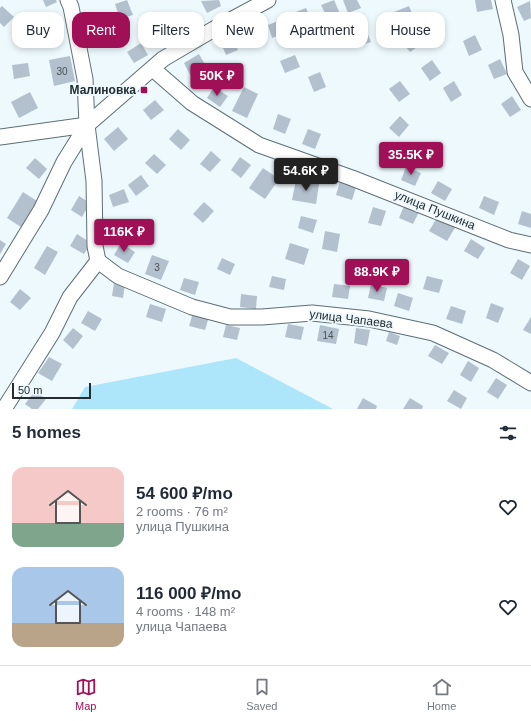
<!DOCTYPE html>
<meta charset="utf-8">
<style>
body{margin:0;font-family:Helvetica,sans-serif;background:#f6f6f7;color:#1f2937;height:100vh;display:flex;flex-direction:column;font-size:15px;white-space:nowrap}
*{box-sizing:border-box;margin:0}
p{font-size:13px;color:#747a83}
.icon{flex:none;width:22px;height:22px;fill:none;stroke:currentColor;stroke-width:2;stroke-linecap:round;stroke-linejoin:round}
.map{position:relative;height:409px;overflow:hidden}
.side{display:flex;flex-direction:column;background:#fff;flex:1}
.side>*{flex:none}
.top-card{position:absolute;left:12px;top:12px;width:507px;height:36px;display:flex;gap:8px}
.scale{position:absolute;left:12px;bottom:10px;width:79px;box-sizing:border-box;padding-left:4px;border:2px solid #242c2f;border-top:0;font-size:11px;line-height:14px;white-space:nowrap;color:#242c2f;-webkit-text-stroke:3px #edf9fd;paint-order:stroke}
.price{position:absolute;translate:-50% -34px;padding:0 9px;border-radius:4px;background:#a01057;color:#fff;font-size:13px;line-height:26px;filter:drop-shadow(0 1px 2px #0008)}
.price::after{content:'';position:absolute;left:50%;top:24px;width:12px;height:9px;margin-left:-6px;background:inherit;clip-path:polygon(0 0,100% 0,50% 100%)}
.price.on{background:#222;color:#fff}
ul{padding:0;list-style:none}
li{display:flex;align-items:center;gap:12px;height:100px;padding:0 12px}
li span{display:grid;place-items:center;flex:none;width:112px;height:80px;border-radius:12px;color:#555}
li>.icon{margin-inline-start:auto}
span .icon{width:48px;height:48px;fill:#fffc;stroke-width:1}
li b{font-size:17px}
h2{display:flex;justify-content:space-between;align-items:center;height:48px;padding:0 12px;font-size:17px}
.tag{padding:0 14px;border-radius:12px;background:#fff;box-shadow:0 2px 6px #0003;font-size:14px;line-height:36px}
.tag.on{background:#a01057;color:#fff}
.dock{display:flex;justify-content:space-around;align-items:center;height:56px;border-top:1px solid #e0e1e3;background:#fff;font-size:11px;color:#747a83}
.dock a{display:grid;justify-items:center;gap:2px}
.dock .on{color:#a01057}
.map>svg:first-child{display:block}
.green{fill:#ade6fb}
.building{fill:#b3c0ce}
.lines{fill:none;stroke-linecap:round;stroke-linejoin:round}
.minor-casing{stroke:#5c6e75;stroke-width:17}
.minor{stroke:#fff;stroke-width:15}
.poi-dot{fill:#a01057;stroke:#edf9fd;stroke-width:1.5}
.labels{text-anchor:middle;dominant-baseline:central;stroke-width:4;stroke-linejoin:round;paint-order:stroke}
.number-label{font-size:10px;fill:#485157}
.poi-label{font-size:12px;font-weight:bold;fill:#242c2f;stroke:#edf9fd;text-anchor:end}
.street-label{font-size:12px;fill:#242c2f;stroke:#edf9fd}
</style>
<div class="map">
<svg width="531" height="409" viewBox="0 0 531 409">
<rect width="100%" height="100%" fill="#edf9fd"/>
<path class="green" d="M236 358 333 409H72L85 387Z"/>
<g class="building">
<path d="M43 0H56L57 2 46 7Z"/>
<path d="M127 0 133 15 120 19 115 4Z"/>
<path d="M219 0 221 6 207 13 201 1Z"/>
<path d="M334 0 340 14 328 19 321 5Z"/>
<path d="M343 0H357L361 8 348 13Z"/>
<path d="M475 0H491L493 9 477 12Z"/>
<path d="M530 1 531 18 524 21 517 7Z"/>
<path d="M2 6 14 17 4 27 0 23V8Z"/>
<path d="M409 6 414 18 399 25 394 12Z"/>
<path d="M306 8 312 22 300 28 293 13Z"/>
<path d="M174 14 182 28 170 34 163 20Z"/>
<path d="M56 17 60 30 45 35 41 22Z"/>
<path d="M283 19 288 32 272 38 268 25Z"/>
<path d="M367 32 371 42 359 46 355 37Z"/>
<path d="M415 32 423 43 410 52 402 42Z"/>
<path d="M232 35 238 50 226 55 220 41Z"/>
<path d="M475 35 482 50 469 56 463 41Z"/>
<path d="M141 43 148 55 134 63 127 52Z"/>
<path d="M199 54 210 73 194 82 184 63Z"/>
<path d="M295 55 300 67 285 73 280 61Z"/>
<path d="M70 56 75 81 54 86 49 60Z"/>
<path d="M500 59 507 74 494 79 488 65Z"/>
<path d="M432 60 441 73 430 81 421 68Z"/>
<path d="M28 63 30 76 14 79 12 65Z"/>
<path d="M320 72 326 87 314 92 308 77Z"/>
<path d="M400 81 410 94 399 102 389 89Z"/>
<path d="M454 81 462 95 451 102 443 88Z"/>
<path d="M214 87 228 96 220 107 207 98Z"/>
<path d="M244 87 258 94 247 118 232 111Z"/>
<path d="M30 92 38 108 19 118 11 102Z"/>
<path d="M512 96 521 110 510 117 501 104Z"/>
<path d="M155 100 164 110 151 120 143 110Z"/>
<path d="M278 114 291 119 285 134 273 129Z"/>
<path d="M400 116 409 125 399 137 389 128Z"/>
<path d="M118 127 128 139 114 151 104 139Z"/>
<path d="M178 129 190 140 181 150 169 139Z"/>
<path d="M308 129 321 134 315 149 302 144Z"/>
<path d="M211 151 221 160 210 172 200 164Z"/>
<path d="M154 154 166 165 157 174 145 163Z"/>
<path d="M240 157 251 165 241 178 231 170Z"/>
<path d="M35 158 47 169 39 179 26 168Z"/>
<path d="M406 167 421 173 415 186 401 180Z"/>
<path d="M263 168 279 179 265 199 249 188Z"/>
<path d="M141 175 149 186 136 196 128 185Z"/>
<path d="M296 180 319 184 316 204 292 200Z"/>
<path d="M438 181 452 189 445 201 431 193Z"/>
<path d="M340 182 356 187 352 200 336 195Z"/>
<path d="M124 189 129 202 113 207 109 195Z"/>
<path d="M23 192 37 201 21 227 7 218Z"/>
<path d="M79 196 90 203 82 217 71 210Z"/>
<path d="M484 196 499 202 494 215 479 208Z"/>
<path d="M204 202 214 211 203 223 193 214Z"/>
<path d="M404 206 419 212 413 224 399 218Z"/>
<path d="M373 207 386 211 381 226 368 223Z"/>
<path d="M522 211 531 214V228L518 224Z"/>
<path d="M301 216 317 220 313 233 298 228Z"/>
<path d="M438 216 456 226 447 241 429 231Z"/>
<path d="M325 231 340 234 337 252 322 249Z"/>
<path d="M77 234 91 243 84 254 70 246Z"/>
<path d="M471 239 485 248 478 259 464 251Z"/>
<path d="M0 240 6 244 0 254Z"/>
<path d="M121 243 135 252 128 263 114 255Z"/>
<path d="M290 243 309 249 304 265 285 259Z"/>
<path d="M47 246 58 252 45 275 34 268Z"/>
<path d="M152 255 169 261 161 280 145 274Z"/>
<path d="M222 258 235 264 230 275 217 269Z"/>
<path d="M518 259 530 266 522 280 510 273Z"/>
<path d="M272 276 286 279 284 290 269 287Z"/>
<path d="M427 276 443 280 439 293 423 289Z"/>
<path d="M184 278 199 282 195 295 180 290Z"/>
<path d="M114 283 125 284 123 298 112 296Z"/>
<path d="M334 284 350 286 348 299 332 297Z"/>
<path d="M371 284 387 288 384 301 368 298Z"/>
<path d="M20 289 31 298 20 310 10 302Z"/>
<path d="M398 293 413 298 409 311 394 306Z"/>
<path d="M241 294 257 296 256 309 240 307Z"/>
<path d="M491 303 504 308 498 323 486 318Z"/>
<path d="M150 304 166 309 162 322 146 317Z"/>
<path d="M451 306 466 311 462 324 446 319Z"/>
<path d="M88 311 102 319 95 331 81 323Z"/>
<path d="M193 313 209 317 205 330 189 326Z"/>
<path d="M531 317V334L523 330Z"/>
<path d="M288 324 304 327 301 340 285 337Z"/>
<path d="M226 325 240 328 237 340 223 337Z"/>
<path d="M320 325 339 329 336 344 317 341Z"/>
<path d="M73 328 83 336 73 349 63 340Z"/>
<path d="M356 328 370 330 367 346 354 343Z"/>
<path d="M389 332 400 336 397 345 386 341Z"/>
<path d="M435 345 449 353 442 364 428 356Z"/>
<path d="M49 357 62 364 52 381 38 373Z"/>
<path d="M468 361 479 368 471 382 460 375Z"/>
<path d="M496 378 507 385 498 399 487 392Z"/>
<path d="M454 390 467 398 461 409 447 401Z"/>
<path d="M35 391 46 399 38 409H32L25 404Z"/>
<path d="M363 398 377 406 376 409H357Z"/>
<path d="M410 398 423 406 422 409H403Z"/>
</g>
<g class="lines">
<g class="minor-casing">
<g id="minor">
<path d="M503 0 511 35 515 72 531 99"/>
<path d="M153 69 192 103 259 145 352 178 509 240 531 245"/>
<path d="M0 137 87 125"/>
<path d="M98 261 118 276 192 307 230 317H262L312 313 369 319 433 333 493 360 531 383"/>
<path d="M0 277 41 210 64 162 87 125 163 59 214 29 268 0"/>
<path d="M4 409 52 333 70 297 98 261 95 246 94 181 87 125 85 79 71 7 68 0"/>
</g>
</g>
<use href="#minor" class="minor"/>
</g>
<rect class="poi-dot" x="140" y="86" width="8" height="8" rx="2"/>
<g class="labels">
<g class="number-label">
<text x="62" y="71">30</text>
<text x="157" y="267">3</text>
<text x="328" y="335">14</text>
</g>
<g class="poi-label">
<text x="136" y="90">Малиновка</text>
</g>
<g class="street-label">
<text transform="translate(435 210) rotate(22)">улица Пушкина</text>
<text transform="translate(351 319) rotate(7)">улица Чапаева</text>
</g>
</g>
</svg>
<div class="scale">50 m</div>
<b class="price" style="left:217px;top:97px">50K ₽</b>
<b class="price" style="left:411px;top:176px">35.5K ₽</b>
<b class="price on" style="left:306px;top:192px">54.6K ₽</b>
<b class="price" style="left:124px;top:253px">116K ₽</b>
<b class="price" style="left:377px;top:293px">88.9K ₽</b>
<div class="top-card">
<a class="tag">Buy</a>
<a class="tag on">Rent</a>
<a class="tag">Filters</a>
<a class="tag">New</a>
<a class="tag">Apartment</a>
<a class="tag">House</a>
</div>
</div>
<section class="side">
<h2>5 homes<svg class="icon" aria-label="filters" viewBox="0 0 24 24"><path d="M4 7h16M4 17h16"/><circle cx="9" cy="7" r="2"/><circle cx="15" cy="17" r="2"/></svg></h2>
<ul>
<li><span style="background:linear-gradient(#f6c9c9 70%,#7fa58c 0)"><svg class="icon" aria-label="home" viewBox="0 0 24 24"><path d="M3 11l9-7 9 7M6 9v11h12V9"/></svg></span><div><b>54 600 ₽/mo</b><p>2 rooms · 76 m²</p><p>улица Пушкина</p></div><svg class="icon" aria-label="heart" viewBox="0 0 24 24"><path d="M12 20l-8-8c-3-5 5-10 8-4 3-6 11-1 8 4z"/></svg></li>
<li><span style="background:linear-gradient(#a9c7e8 70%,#b9a48a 0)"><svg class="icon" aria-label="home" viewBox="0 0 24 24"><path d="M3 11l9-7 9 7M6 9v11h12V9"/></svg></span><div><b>116 000 ₽/mo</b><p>4 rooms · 148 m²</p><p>улица Чапаева</p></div><svg class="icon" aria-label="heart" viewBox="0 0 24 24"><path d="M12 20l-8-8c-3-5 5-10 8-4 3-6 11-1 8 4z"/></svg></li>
</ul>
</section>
<nav class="dock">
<a class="on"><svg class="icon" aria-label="map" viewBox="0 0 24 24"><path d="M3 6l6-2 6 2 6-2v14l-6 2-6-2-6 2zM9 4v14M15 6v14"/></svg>Map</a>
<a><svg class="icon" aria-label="saved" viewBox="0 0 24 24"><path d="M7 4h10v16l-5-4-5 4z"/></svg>Saved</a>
<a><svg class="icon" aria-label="home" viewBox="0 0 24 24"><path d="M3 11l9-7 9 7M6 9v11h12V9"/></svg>Home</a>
</nav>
